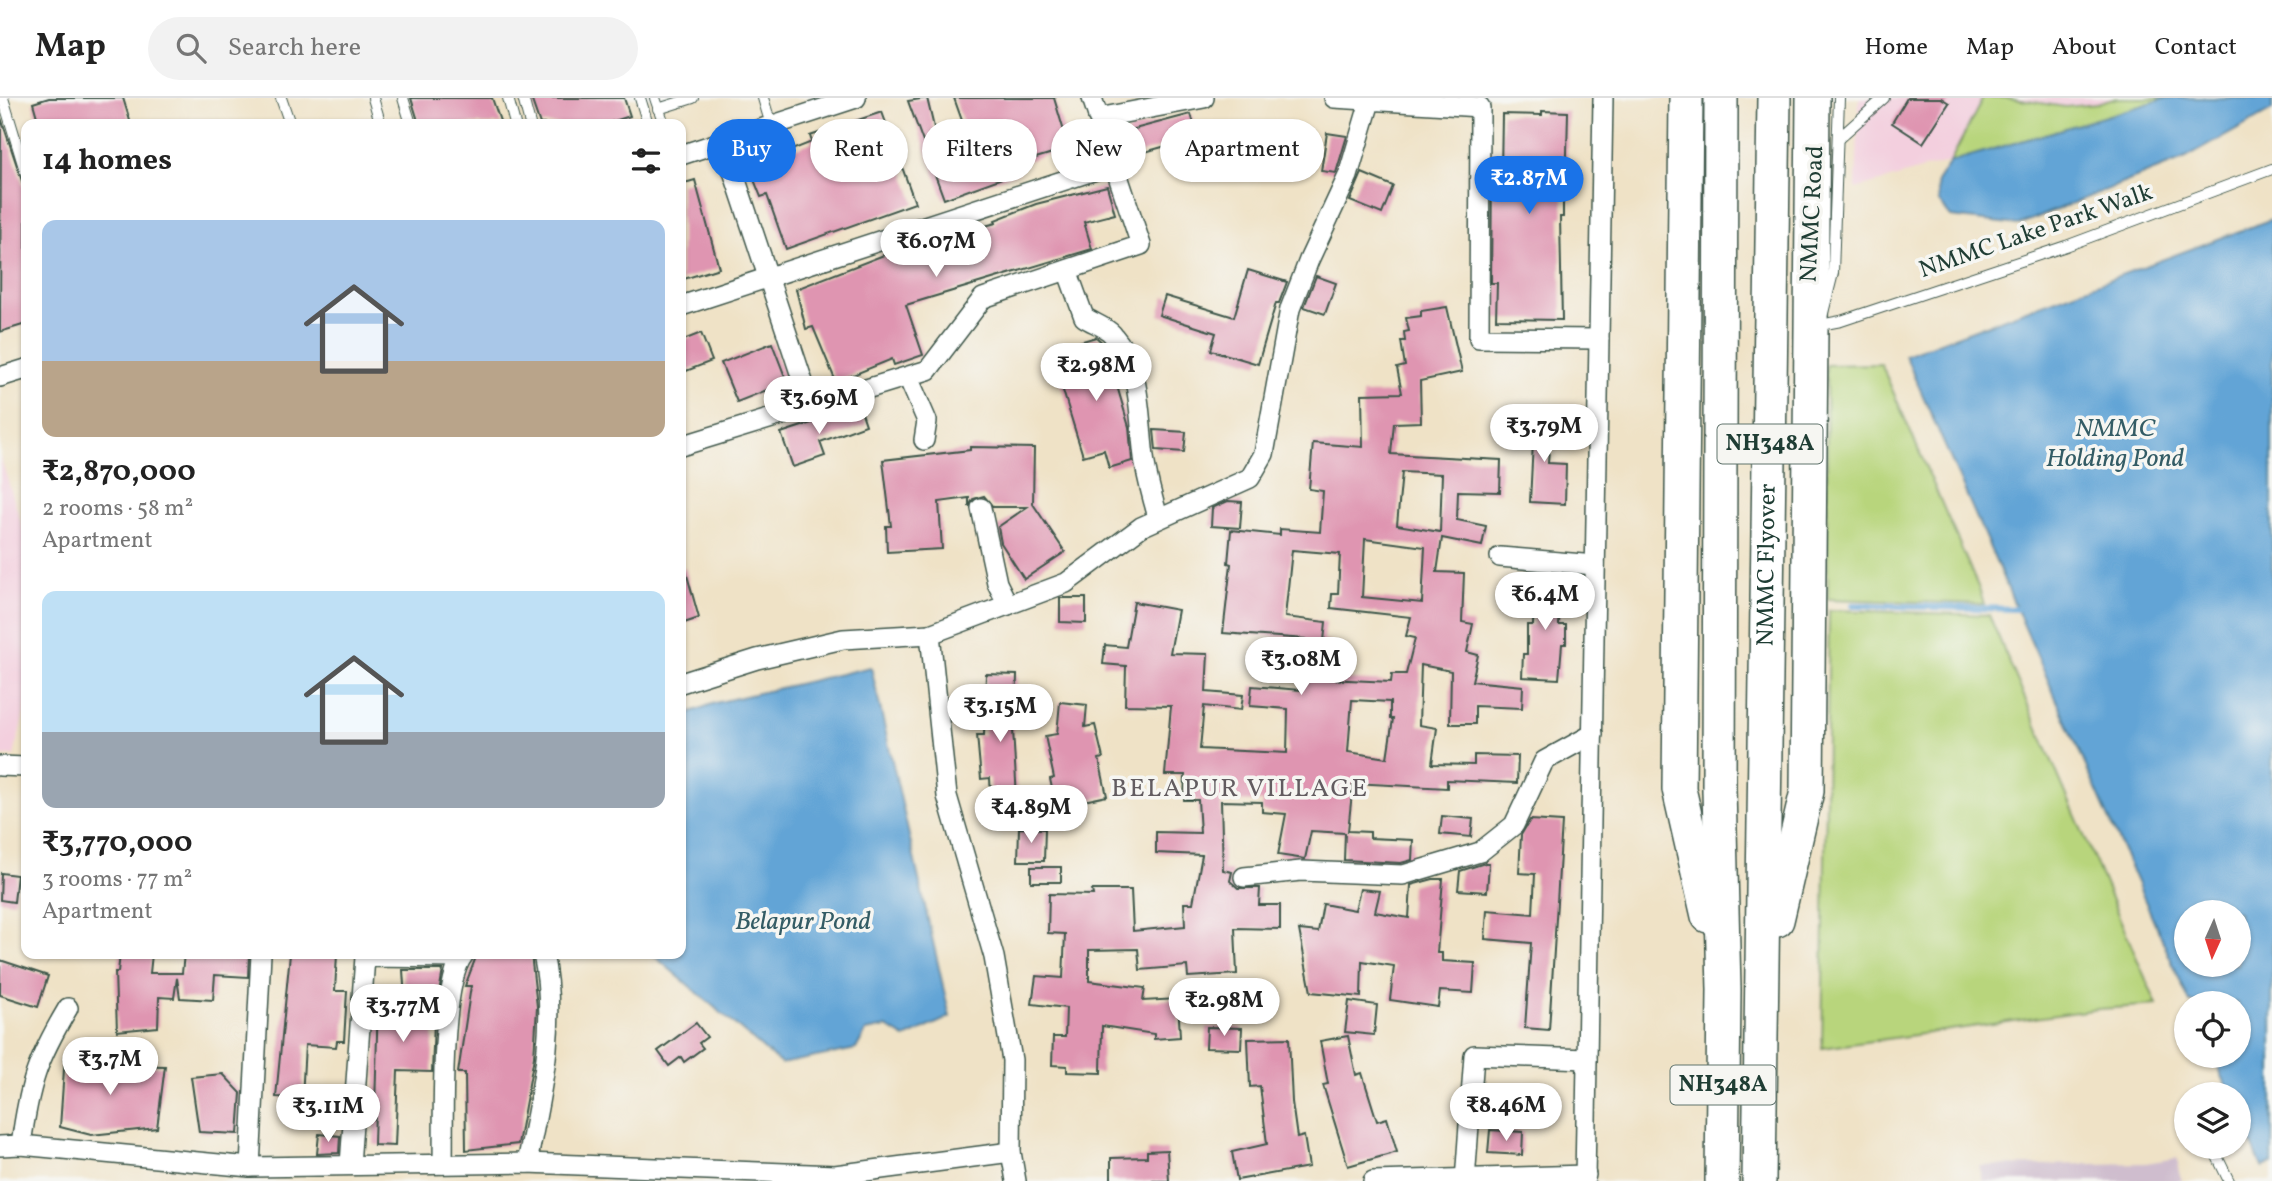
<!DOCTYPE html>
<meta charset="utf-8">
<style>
body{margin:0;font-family:Vollkorn,serif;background:#f2f2f2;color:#222;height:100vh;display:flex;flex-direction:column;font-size:26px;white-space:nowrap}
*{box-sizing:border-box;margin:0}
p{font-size:23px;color:#767676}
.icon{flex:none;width:38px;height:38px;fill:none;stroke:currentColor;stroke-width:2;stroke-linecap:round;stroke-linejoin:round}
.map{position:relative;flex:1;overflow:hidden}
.details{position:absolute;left:21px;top:21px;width:665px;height:840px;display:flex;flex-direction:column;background:#fff;border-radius:14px;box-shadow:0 2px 5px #0004}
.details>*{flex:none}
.guide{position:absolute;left:707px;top:21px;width:665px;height:63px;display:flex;gap:14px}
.needle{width:46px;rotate:183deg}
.controls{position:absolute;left:2174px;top:802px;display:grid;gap:14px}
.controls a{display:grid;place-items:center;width:77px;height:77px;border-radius:50%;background:#fff;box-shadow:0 2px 5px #0004;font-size:35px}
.price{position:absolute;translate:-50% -60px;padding:0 16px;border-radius:24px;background:#fff;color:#222;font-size:23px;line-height:46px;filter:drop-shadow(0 2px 4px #0008)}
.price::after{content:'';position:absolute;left:50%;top:42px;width:21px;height:16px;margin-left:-10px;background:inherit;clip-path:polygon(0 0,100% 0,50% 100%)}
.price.selected{background:#1a73e8;color:#fff}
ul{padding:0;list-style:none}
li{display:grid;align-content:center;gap:14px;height:371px;padding:0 21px}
li span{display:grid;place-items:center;height:217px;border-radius:14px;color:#555}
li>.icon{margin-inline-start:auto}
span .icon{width:126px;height:126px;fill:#fffc;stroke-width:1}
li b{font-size:30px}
h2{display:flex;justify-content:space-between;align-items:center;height:84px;padding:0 21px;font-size:30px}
.tag{padding:0 24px;border-radius:32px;background:#fff;box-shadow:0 2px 5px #0004;font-size:24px;line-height:63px}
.tag.selected{background:#1a73e8;color:#fff}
header{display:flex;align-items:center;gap:42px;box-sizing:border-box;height:98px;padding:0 35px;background:#fff;border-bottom:2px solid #e0e0e0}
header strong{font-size:33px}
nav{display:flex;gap:38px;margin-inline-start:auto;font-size:24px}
.search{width:490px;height:63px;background:#f2f2f2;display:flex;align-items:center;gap:18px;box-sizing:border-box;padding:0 24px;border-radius:38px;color:#767676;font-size:26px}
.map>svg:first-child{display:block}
.built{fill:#f3cfde}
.industrial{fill:#cfbdce}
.green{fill:#b8d57c;stroke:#6c8958;stroke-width:2}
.water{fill:#62a4d6;stroke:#407085;stroke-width:2;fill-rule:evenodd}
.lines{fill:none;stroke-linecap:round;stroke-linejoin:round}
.stream{stroke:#62a4d6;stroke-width:6}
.building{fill:#df95b1;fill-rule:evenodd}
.service-casing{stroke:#3e564a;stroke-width:12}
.minor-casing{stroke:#3e564a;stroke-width:22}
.trunk-casing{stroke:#3e564a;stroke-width:36}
.service{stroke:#fff;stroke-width:10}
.minor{stroke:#fff;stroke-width:19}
.trunk{stroke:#fff;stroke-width:33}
.labels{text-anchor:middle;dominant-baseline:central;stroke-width:7;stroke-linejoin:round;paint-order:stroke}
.shield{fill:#f6f6f2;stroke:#60746d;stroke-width:2}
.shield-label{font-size:23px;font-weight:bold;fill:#1f3d34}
.street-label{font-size:24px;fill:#1f3d34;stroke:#f6f6f2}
.water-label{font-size:26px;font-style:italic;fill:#335c65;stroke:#f6f6f2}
.neighbourhood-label{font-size:26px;letter-spacing:2px;fill:#625c60;stroke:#f6f6f2}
</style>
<header>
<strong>Map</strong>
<div class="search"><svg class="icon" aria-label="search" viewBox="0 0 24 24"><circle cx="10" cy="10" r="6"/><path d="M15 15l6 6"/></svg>Search here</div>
<nav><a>Home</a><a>Map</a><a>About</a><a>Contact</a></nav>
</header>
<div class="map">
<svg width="2272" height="1083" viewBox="0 0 2272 1083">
<rect width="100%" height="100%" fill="#f6f6f2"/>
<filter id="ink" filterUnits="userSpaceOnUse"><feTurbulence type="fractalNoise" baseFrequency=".0143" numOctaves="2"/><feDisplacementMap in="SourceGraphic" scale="14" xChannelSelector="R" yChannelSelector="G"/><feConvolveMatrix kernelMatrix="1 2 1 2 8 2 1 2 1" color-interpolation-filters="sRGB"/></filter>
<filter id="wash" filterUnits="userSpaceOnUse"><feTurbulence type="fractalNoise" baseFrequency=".00686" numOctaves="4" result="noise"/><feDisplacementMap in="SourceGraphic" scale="28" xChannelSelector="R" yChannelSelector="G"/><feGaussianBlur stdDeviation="1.57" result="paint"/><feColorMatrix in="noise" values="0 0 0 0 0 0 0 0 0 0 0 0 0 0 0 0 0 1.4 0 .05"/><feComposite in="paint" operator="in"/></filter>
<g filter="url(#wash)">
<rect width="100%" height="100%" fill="#efe2c6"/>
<g class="built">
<path d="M1859 0H2167L1856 91Z"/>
<path d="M0 358 26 440V607L14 658H0Z"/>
</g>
<path class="industrial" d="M2177 1060 2182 1083H1983L1979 1068 2146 1065Z"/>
<g class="green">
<path d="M1983 0H2008L2065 9 2097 6 2117 0H2167L1950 64Z"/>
<path d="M1881 266 1980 493 1984 506 1828 501 1826 267Z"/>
<path d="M1829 512 1989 517 2157 907 2099 911 1822 950Z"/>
</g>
<g class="water">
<path d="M2167 0H2272V12L2186 60 2018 127 1951 119 1939 104 1937 84 1950 64Z"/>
<path d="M2272 121V1066L2262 1069 2238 1014V996H2230L2213 957H2238V905H2190L1905 257ZM2186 814H2238V866H2186Z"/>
<path d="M871 569 950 919 905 940 887 929 866 933 856 951 781 966 652 856H681V618L715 605Z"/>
</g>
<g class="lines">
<path class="stream" d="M1853 507 2017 511"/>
</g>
<g id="blocks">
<g class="building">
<path d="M49 0H123L131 26H39L33 5Z"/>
<path d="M411 0H492L501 26H419Z"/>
<path d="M531 0H624L630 18 605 26H540Z"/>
<path d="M927 0 941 59 971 48 954 0H1054L1069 50 1016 66 1019 74 944 101 908 3Z"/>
<path d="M1907 0H1941L1949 5 1923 45 1892 25Z"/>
<path d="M1542 13 1568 14 1566 96H1563V119H1560L1562 222 1496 221 1497 185H1491L1492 75H1501L1502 16 1542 17Z"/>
<path d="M882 14 915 105 786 151 767 97 761 99 749 69 812 44 810 38Z"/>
<path d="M1191 16 1198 39 1134 57 1127 33Z"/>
<path d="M1 20 26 95V226L0 234Z"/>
<path d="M1327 35 1347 38 1336 75 1321 73Z"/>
<path d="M1362 75 1393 88 1382 116 1350 103Z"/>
<path d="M695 82 719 170 681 182V86Z"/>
<path d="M1107 88 1115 116 1084 124 1092 151 906 207 923 257 894 267 892 261 836 284 813 229 806 231 796 191 902 150 996 125 995 122 1036 106Z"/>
<path d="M1248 172 1287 184 1279 205H1276L1258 266 1211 252 1216 235 1159 217 1165 198 1234 219Z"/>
<path d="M1316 178 1336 185 1325 216 1304 209Z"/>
<path d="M1447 209 1462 274 1420 283 1421 324 1394 325 1391 356 1501 362 1500 394 1458 393 1457 422 1486 428 1482 448 1442 440 1437 474 1464 475 1462 524 1473 526 1467 554 1478 557 1472 583 1523 588 1522 610 1475 608V626H1450L1451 573 1421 567 1419 627 1437 630 1432 666 1474 667V657L1518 658 1517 685 1447 682V690L1353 685 1348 733 1370 734V740L1413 742 1412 762 1401 765 1344 762 1345 735 1311 733 1305 761 1278 757 1286 716 1262 714V704L1221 703 1223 772 1232 774 1230 783 1238 790H1260L1259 807H1280V831L1235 830 1237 876 1188 879 1187 868 1140 872 1138 851 1089 852V883L1145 890 1143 903 1178 901 1180 939 1154 941V936L1102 928 1101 975 1067 974V968L1052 967 1053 939H1065L1066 910 1032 906 1036 878 1063 880 1065 836 1048 835 1049 796 1093 797 1092 792H1131L1133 833 1185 828 1184 805H1193L1202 757 1156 755V734L1200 735 1198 702H1184L1185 677H1165L1171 608 1125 607 1126 568 1103 566 1105 547 1126 549 1134 504 1178 512 1170 555 1208 556 1206 594 1243 597 1241 612 1204 608 1200 651 1287 655 1288 611 1250 608 1252 588 1300 592 1305 541 1223 535 1231 466 1228 465 1231 432 1280 437V431L1320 434 1323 393 1309 391 1313 345 1363 349 1362 296 1402 295 1397 270 1405 268 1401 243H1405L1404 234 1409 233 1406 220 1421 218V213ZM1402 374 1442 376 1440 434 1397 427ZM1365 441 1425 449 1422 505 1362 499ZM1292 452 1340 456 1338 496H1332L1331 510 1411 519 1406 538 1415 540 1406 576H1392L1391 584 1327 581 1330 544 1324 543 1326 524 1285 519ZM1352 602 1390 604V621H1393L1387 660 1348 654Z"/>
<path d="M701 235 712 263 681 275V243Z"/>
<path d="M1096 239 1105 247 1129 329 1132 363 1109 370 1104 352 1083 358 1057 273 1075 268 1069 247Z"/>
<path d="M772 245 787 284 737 304 721 265Z"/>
<path d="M860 309 866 327 820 344 825 358 793 369 781 335Z"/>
<path d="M1523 320 1551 322 1548 365 1566 366 1565 406 1530 404 1533 344 1521 343Z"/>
<path d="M1154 332 1186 334 1184 354 1156 352Z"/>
<path d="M970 349 1034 350 1033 406 1065 454 1024 481 1001 445 998 429 1027 409H993L984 398 973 401 969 409V400L939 404 942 451 887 454 886 428H891L883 362 970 352Z"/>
<path d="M1228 403 1242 404 1240 430 1211 428 1212 410Z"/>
<path d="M685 470 699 520 681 526V471Z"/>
<path d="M1535 479 1561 480 1559 527H1566V546H1562L1559 581 1522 579 1523 556H1527V527H1533Z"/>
<path d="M1060 500H1086V525L1060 524Z"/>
<path d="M986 576 1017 577 1016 614H1012L1018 718 992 719 990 680 981 681 977 637H984Z"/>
<path d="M1060 604 1087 607 1085 629 1095 627 1103 660 1099 661 1107 698 1056 709 1050 681 1054 680 1045 638 1057 636Z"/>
<path d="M1442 718 1473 721 1471 739 1440 736Z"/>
<path d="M1530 722 1562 724 1549 932 1525 930 1531 845 1485 841 1487 812 1533 816 1535 776 1519 775 1521 737Z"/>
<path d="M1019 730 1045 731 1044 763H1018Z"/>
<path d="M1485 765H1489L1487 794 1458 792 1460 773Z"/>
<rect x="1031" y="769" width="30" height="15"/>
<path d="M1 775 17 777 14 804 0 802Z"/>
<path d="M1433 781H1443L1437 855H1442V863L1475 865 1473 895 1440 893 1438 909 1390 902 1394 868 1362 863 1361 899 1311 894 1299 832 1318 834 1323 806 1355 812 1360 791 1380 793 1375 814 1409 820 1411 787Z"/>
<path d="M120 856H152L150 875H182L184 856H249L248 879 215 877 213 902 180 900 177 880 174 900 159 899 158 929 117 933 115 874H118Z"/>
<path d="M290 856H337L335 893H347L344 943H337L336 949 305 947 302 1000 276 999Z"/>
<path d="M487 856H531L537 909 534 959 518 1046 466 1052 465 975H458L471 888H465L476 859Z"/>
<path d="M0 862 48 878 38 909 0 897Z"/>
<path d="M403 872H443L434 923 432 974 398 973 395 1048 374 1047 378 900 405 902Z"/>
<path d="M1349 903 1377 907 1374 937 1345 934Z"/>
<path d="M696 925 707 939 699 945 703 950 684 964 681 959 669 968 658 953Z"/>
<path d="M1207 929 1242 930 1241 951 1206 950Z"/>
<path d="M1348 938 1356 977 1362 975 1377 1023 1387 1020 1397 1054 1348 1068 1323 987 1328 986 1320 943Z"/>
<path d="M1289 940 1292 1004 1297 1040 1304 1038 1309 1069 1237 1082 1232 1054 1267 1046 1260 988 1250 989 1248 941Z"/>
<path d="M65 957 117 967 165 968 157 1030 91 1037 60 1029Z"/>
<path d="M223 976 241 995 238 1036 199 1034 191 979Z"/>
<path d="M1490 1032 1523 1034 1522 1057 1488 1055Z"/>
<path d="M319 1036 340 1038 339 1055 317 1056Z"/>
<path d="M1167 1052 1169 1083H1111V1060L1147 1059V1053Z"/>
</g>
</g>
</g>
<g filter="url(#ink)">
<use href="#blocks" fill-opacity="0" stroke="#3e564a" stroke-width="2"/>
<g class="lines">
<g class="service-casing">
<g id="service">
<path d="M3 0 26 76"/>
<path d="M281 0 290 26"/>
<path d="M403 0 411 26"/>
<path d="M508 0 515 26"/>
<path d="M523 0 530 26"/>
<path d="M640 0 648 26"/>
<path d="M655 0 664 26"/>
<path d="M763 0 771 27"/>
<path d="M658 11 693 0"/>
<path d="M372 26 380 24 373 0"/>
<path d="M1838 41 1884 0"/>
<path d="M1823 215 1833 175 1839 0"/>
<path d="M1815 228 1841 223 2066 148 2272 71"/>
<path d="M2212 1048 2229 1083"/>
</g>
</g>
<g class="minor-casing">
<g id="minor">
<path d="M1334 0 1480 9 1479 240 1599 241"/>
<path d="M1098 20 1204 0"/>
<path d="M723 43 811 308"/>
<path d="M681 57 856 0"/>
<path d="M1067 172 1084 219C1093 225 1106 229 1112 236 1144 272 1138 323 1145 366 1148 384 1153 402 1158 419"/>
<path d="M681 208 1114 66"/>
<path d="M0 279 26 271"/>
<path d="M908 279 927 323 924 342"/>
<path d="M681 348 928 272 983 200 1141 147 1092 0"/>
<path d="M981 410 997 485 1008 507"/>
<path d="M1500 459 1595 467"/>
<path d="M930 536 947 698 994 859 1012 962 1011 1054 1016 1083"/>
<path d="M681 585 757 561 843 541 930 536 1066 485 1141 429 1250 380 1264 356 1290 211 1309 162 1348 78 1371 0"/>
<path d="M0 668 26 669"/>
<path d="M1244 779 1301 773 1403 777 1480 754 1514 727 1544 663 1593 636"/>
<path d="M21 1047C29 986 37 962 68 910"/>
<path d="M0 1048 21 1047 250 1069 527 1065 835 1077 1011 1054"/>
<path d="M527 1065C541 996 558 926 543 856"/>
<path d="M443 1066C444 1022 439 887 464 856"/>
<path d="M350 1067 365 859 461 860"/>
<path d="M250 1069 261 856"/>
<path d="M1373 1083 1586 1077"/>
<path d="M1465 1083 1474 957 1587 961"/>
<path d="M1585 1083 1603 0"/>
</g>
</g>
<g class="trunk-casing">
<g id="trunk">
<path d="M1686 0 1679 691 1708 818"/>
<path d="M1721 0 1719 691 1724 892 1722 1083"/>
<path d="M1777 822 1807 693 1813 0"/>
<path id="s1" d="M1759 1083 1774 0"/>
</g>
</g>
<use href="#service" class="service"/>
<use href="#minor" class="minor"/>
<use href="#trunk" class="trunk"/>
</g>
</g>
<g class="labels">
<g class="shield">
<rect x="1717.5" y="326.5" width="105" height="39" rx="5"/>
<rect x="1670.5" y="967.5" width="105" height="39" rx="5"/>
</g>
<g class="shield-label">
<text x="1770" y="346">NH348A</text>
<text x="1723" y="987">NH348A</text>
</g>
<g class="street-label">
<text transform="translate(1813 116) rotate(-87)">NMMC Road</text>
<text transform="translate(2036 134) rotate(-19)">NMMC Lake Park Walk</text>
<text stroke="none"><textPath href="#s1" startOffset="616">NMMC Flyover</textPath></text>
</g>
<g class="water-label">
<text x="2115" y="331">NMMC<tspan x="2115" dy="30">Holding Pond</tspan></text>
<text x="803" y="824">Belapur Pond</text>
</g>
<g class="neighbourhood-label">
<text x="1240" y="691">BELAPUR VILLAGE</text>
</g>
</g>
</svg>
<div class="controls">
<a><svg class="needle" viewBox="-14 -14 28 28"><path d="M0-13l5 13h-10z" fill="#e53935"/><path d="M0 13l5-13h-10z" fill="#767676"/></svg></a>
<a><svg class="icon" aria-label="locate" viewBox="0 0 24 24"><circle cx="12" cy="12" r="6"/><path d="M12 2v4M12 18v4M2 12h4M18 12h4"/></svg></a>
<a><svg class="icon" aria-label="layers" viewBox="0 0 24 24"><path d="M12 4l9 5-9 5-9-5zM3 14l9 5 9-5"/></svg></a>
</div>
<b class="price selected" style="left:1529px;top:118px">₹2.87M</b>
<b class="price" style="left:936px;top:181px">₹6.07M</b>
<b class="price" style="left:1096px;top:305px">₹2.98M</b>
<b class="price" style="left:819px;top:338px">₹3.69M</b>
<b class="price" style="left:1544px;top:366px">₹3.79M</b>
<b class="price" style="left:1545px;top:534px">₹6.4M</b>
<b class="price" style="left:1301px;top:599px">₹3.08M</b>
<b class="price" style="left:1000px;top:646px">₹3.15M</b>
<b class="price" style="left:1031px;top:747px">₹4.89M</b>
<b class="price" style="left:1224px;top:940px">₹2.98M</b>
<b class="price" style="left:403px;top:946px">₹3.77M</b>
<b class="price" style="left:110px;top:999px">₹3.7M</b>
<b class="price" style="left:1506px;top:1045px">₹8.46M</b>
<b class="price" style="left:328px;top:1046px">₹3.11M</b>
<div class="guide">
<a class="tag selected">Buy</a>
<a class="tag">Rent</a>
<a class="tag">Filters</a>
<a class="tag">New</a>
<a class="tag">Apartment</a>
</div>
<section class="details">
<h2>14 homes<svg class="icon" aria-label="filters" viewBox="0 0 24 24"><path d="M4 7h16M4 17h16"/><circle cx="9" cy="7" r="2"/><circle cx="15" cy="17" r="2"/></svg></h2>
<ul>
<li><span style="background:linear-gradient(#a9c7e8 65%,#b9a48a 0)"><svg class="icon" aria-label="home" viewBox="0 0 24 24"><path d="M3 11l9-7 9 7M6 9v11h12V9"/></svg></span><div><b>₹2,870,000</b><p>2 rooms · 58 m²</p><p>Apartment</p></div></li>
<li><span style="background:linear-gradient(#bfe0f5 65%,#9aa5b1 0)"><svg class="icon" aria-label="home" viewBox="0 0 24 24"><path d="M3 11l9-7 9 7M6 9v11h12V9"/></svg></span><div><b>₹3,770,000</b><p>3 rooms · 77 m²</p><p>Apartment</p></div></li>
</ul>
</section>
</div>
